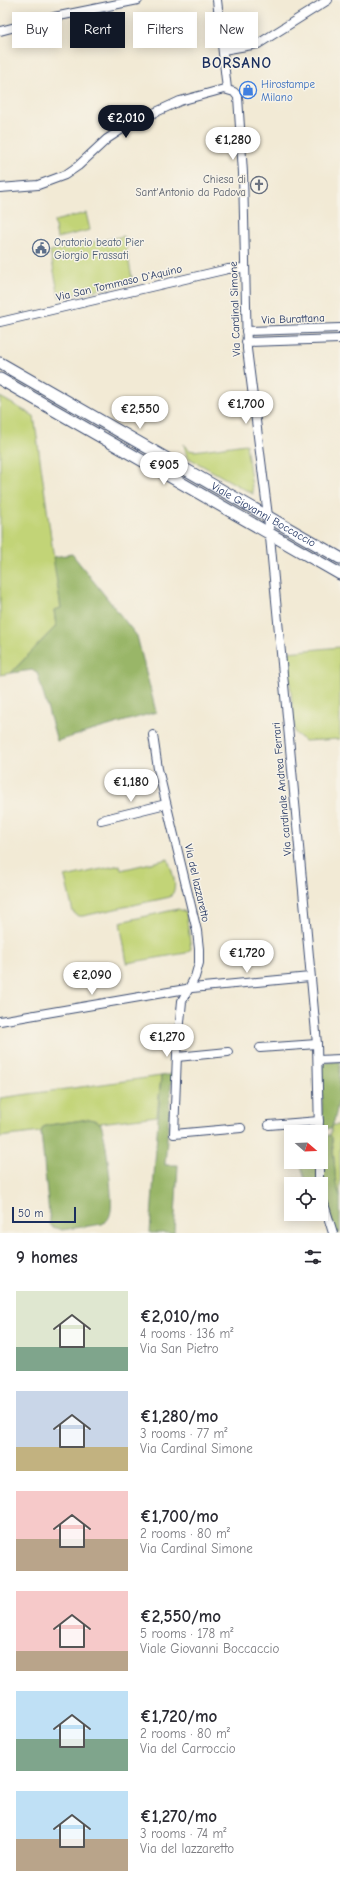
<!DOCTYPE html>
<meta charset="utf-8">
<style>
body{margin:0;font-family:"Comic Neue",sans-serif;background:#f2f2f3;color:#2b2b33;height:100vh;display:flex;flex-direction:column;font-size:15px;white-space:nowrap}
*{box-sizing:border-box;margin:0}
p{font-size:13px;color:#7c7c81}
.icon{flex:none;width:22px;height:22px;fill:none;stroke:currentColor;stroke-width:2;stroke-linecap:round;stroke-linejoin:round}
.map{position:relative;height:1233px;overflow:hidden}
.drawer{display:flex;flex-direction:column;background:#fff;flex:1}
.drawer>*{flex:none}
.hud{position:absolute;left:12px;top:12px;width:316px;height:36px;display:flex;gap:8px}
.needle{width:26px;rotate:109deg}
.fabs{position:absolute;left:284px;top:1125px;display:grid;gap:8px}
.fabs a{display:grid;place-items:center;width:44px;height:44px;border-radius:0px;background:#fff;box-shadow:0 2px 10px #0003;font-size:20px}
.scale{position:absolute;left:12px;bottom:10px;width:64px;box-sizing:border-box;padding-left:4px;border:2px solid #1b2f5e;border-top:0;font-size:11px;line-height:14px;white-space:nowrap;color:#1b2f5e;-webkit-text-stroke:3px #f7f3e8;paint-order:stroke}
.price{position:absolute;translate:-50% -34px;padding:0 9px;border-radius:14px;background:#fff;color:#222;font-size:13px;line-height:26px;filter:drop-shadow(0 1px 2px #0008)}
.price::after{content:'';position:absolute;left:50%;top:24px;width:12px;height:9px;margin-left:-6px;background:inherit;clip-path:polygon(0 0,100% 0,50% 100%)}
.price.selected{background:#111827;color:#fff}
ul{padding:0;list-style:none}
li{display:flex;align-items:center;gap:12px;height:100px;padding:0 16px}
li span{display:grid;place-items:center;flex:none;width:112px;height:80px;border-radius:0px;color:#555}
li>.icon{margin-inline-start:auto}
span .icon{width:48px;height:48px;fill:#fffc;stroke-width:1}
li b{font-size:17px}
h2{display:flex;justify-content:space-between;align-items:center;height:48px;padding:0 16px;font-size:17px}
.pill{padding:0 14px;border-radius:0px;background:#fff;box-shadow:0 2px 10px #0003;font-size:14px;line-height:36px}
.pill.selected{background:#111827;color:#fff}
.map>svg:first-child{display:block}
.green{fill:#c2d477;stroke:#6e826a}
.forest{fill:#99b668;stroke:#5a7263}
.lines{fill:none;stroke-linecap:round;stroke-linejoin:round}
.street-casing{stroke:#3b4b70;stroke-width:10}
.secondary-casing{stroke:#3b4b70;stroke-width:13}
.street{stroke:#fff;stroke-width:8}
.secondary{stroke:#fff;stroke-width:11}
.labels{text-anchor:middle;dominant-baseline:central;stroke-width:3;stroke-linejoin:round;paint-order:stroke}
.shop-label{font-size:11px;fill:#366cbe;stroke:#f7f3e8;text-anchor:start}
.worship-label{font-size:11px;fill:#5b616d;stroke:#f7f3e8;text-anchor:end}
.service-label{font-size:11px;fill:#4e5e75;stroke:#f7f3e8;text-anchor:start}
.street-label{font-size:11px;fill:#1b2f5e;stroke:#f7f3e8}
.district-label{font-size:15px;font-weight:bold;letter-spacing:1px;fill:#1b2f5e;stroke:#f7f3e8}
</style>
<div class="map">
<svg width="340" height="1233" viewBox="0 0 340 1233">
<rect width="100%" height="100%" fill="#f7f3e8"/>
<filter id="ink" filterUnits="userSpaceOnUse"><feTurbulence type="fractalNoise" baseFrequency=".025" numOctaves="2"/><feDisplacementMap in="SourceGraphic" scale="8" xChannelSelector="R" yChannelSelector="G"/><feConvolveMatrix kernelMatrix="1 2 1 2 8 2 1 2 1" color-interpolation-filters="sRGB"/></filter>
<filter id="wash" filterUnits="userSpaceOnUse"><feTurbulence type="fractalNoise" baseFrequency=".012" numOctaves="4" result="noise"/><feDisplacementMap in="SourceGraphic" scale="16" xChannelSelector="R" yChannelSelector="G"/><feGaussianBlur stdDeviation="0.9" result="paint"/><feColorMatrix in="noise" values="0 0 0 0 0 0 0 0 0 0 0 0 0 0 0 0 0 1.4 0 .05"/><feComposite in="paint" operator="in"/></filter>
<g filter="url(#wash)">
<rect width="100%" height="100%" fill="#f2ead5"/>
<g class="green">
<path d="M86 213 90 230 57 238 54 221Z"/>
<path d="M124 236 133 283 59 297 50 251Z"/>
<path d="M0 397 34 416 61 609 54 610 56 626 11 673 0 675Z"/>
<path d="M184 444 189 450 194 451 246 444 253 494 187 457Z"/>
<path d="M340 647V739L305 741 295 733 287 652Z"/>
<path d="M168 859C171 870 180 887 170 897L83 916H78L73 912 65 877 120 865 121 870Z"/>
<path d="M178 909 186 912 191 949 186 953 127 963 120 922Z"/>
<path d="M161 1076 157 1116 100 1123 95 1120 89 1119 49 1125 43 1127 41 1132 0 1137V1098Z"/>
<path d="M333 1125H340V1197L336 1184 332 1138 330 1135Z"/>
</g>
<g class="forest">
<path d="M72 554 137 636 156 712 57 741 37 672 33 670 11 673 56 626 54 610 61 608 53 557Z"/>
<path d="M340 1061C340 1084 340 1108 331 1129L322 1128V1068L323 1063Z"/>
<path d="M172 1074 165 1165H178L174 1233H150L161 1076Z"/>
<path d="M89 1119C93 1120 97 1120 100 1123 106 1131 113 1199 111 1210 110 1217 108 1221 102 1224L62 1230 52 1227 50 1224 41 1132 43 1127 49 1125Z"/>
<path d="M330 1135 332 1138 336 1184 340 1197V1233H336L321 1203V1184H306L300 1162H321L322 1137Z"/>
</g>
</g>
<g filter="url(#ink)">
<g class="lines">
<g class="street-casing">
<g id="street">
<path d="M217 0 227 89"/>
<path d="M0 31 54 17 138 0"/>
<path d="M223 50 258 44 328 0"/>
<path d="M0 188 38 185 65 175 78 166 107 139 130 124 180 101 224 89 234 92 238 97 243 173 247 349 268 516 290 748 317 1044 319 1132"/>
<path d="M0 322 228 269 244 268"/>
<path d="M246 331 340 328"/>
<path d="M246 342 340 339"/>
<path d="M153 735 158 769 197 931 199 949V963L195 977 182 1001 177 1054 174 1134 241 1128"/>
<path d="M101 820 166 804"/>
<path d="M0 1021 192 988 310 977"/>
<path d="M260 1048 317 1044"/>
<path d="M177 1057 228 1052"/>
<path d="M318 1060 340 1059"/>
<path d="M269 1125 319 1121"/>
<path d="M319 1162V1184"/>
<path d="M321 1194 333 1233"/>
</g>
</g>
<g class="secondary-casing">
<g id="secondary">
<path id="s1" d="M0 363 340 558"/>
<path d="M0 379 340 574"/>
</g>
</g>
<use href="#street" class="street"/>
<use href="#secondary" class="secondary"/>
</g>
</g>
<defs>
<g id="shop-ring" transform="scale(0.9)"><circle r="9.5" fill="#f7f3e8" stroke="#3f7fe0" stroke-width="1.5"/><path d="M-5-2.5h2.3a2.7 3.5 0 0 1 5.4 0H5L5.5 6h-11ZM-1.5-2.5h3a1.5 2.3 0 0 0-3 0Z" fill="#3f7fe0"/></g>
<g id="church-ring" transform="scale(0.9)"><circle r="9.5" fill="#f7f3e8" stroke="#6b7280" stroke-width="1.5"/><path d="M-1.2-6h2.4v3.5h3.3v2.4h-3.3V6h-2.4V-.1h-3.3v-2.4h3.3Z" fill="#6b7280"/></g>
<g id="civic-ring" transform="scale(0.9)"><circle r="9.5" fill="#f7f3e8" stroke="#5c6f8a" stroke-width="1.5"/><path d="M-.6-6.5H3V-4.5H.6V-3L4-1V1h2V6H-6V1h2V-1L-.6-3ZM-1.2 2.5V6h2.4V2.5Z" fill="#5c6f8a"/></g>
</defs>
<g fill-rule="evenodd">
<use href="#shop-ring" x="248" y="90"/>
<use href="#church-ring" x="259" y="185"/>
<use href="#civic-ring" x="41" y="248"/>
</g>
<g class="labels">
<g class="shop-label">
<text x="261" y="84">Hirostampe<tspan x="261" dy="13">Milano</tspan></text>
</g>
<g class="worship-label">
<text x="246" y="179">Chiesa di<tspan x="246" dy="13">Sant'Antonio da Padova</tspan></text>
</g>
<g class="service-label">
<text x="54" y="242">Oratorio beato Pier<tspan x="54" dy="13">Giorgio Frassati</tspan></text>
</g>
<g class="street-label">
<text transform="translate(119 283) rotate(-13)">Via San Tommaso D'Aquino</text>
<text transform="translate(235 309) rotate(-92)">Via Cardinal Simone</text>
<text transform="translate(293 319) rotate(-2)">Via Burattana</text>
<text stroke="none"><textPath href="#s1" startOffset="304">Viale Giovanni Boccaccio</textPath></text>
<text transform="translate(282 789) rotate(-95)">Via cardinale Andrea Ferrari</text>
<text transform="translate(197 883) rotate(77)">Via del lazzaretto</text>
</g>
<g class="district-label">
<text x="237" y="63">BORSANO</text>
</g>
</g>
</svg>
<div class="fabs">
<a><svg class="needle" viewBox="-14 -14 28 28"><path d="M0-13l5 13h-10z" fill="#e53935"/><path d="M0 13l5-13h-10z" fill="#7c7c81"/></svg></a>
<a><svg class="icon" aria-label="locate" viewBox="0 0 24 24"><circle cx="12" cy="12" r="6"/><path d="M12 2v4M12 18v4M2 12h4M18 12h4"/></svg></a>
</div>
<div class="scale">50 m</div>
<b class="price selected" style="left:126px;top:139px">€2,010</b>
<b class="price" style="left:233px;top:161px">€1,280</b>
<b class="price" style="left:246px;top:425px">€1,700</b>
<b class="price" style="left:140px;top:430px">€2,550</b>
<b class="price" style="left:164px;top:486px">€905</b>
<b class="price" style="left:131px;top:803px">€1,180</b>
<b class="price" style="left:247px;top:974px">€1,720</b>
<b class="price" style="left:92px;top:996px">€2,090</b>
<b class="price" style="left:167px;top:1058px">€1,270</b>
<div class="hud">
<a class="pill">Buy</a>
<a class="pill selected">Rent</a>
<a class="pill">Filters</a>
<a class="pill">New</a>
</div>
</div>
<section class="drawer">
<h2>9 homes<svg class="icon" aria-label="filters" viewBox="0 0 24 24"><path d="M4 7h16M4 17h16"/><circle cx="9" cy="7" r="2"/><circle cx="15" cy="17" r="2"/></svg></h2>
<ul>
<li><span style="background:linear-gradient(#dfe7d0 70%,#7fa58c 0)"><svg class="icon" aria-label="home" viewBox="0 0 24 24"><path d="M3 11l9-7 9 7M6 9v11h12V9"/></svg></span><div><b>€2,010/mo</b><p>4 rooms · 136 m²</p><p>Via San Pietro</p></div></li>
<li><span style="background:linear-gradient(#c9d6e8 70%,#c2b280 0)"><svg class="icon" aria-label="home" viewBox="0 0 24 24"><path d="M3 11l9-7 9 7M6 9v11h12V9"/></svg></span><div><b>€1,280/mo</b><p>3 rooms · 77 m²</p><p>Via Cardinal Simone</p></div></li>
<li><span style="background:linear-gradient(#f6c9c9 60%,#b9a48a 0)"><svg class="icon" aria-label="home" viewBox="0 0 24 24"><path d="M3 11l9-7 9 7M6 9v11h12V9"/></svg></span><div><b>€1,700/mo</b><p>2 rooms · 80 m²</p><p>Via Cardinal Simone</p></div></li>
<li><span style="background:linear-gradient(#f6c9c9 75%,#b9a48a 0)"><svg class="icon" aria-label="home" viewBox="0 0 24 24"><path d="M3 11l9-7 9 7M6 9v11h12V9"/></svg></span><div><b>€2,550/mo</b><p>5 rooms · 178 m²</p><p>Viale Giovanni Boccaccio</p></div></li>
<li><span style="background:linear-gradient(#bfe0f5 60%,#7fa58c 0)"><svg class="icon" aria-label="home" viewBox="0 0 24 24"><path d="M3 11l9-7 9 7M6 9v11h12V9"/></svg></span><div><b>€1,720/mo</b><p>2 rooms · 80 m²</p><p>Via del Carroccio</p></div></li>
<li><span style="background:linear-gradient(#bfe0f5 60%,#b9a48a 0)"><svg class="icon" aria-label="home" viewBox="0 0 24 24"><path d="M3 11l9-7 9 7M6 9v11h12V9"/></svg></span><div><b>€1,270/mo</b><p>3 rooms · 74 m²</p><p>Via del lazzaretto</p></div></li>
</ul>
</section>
